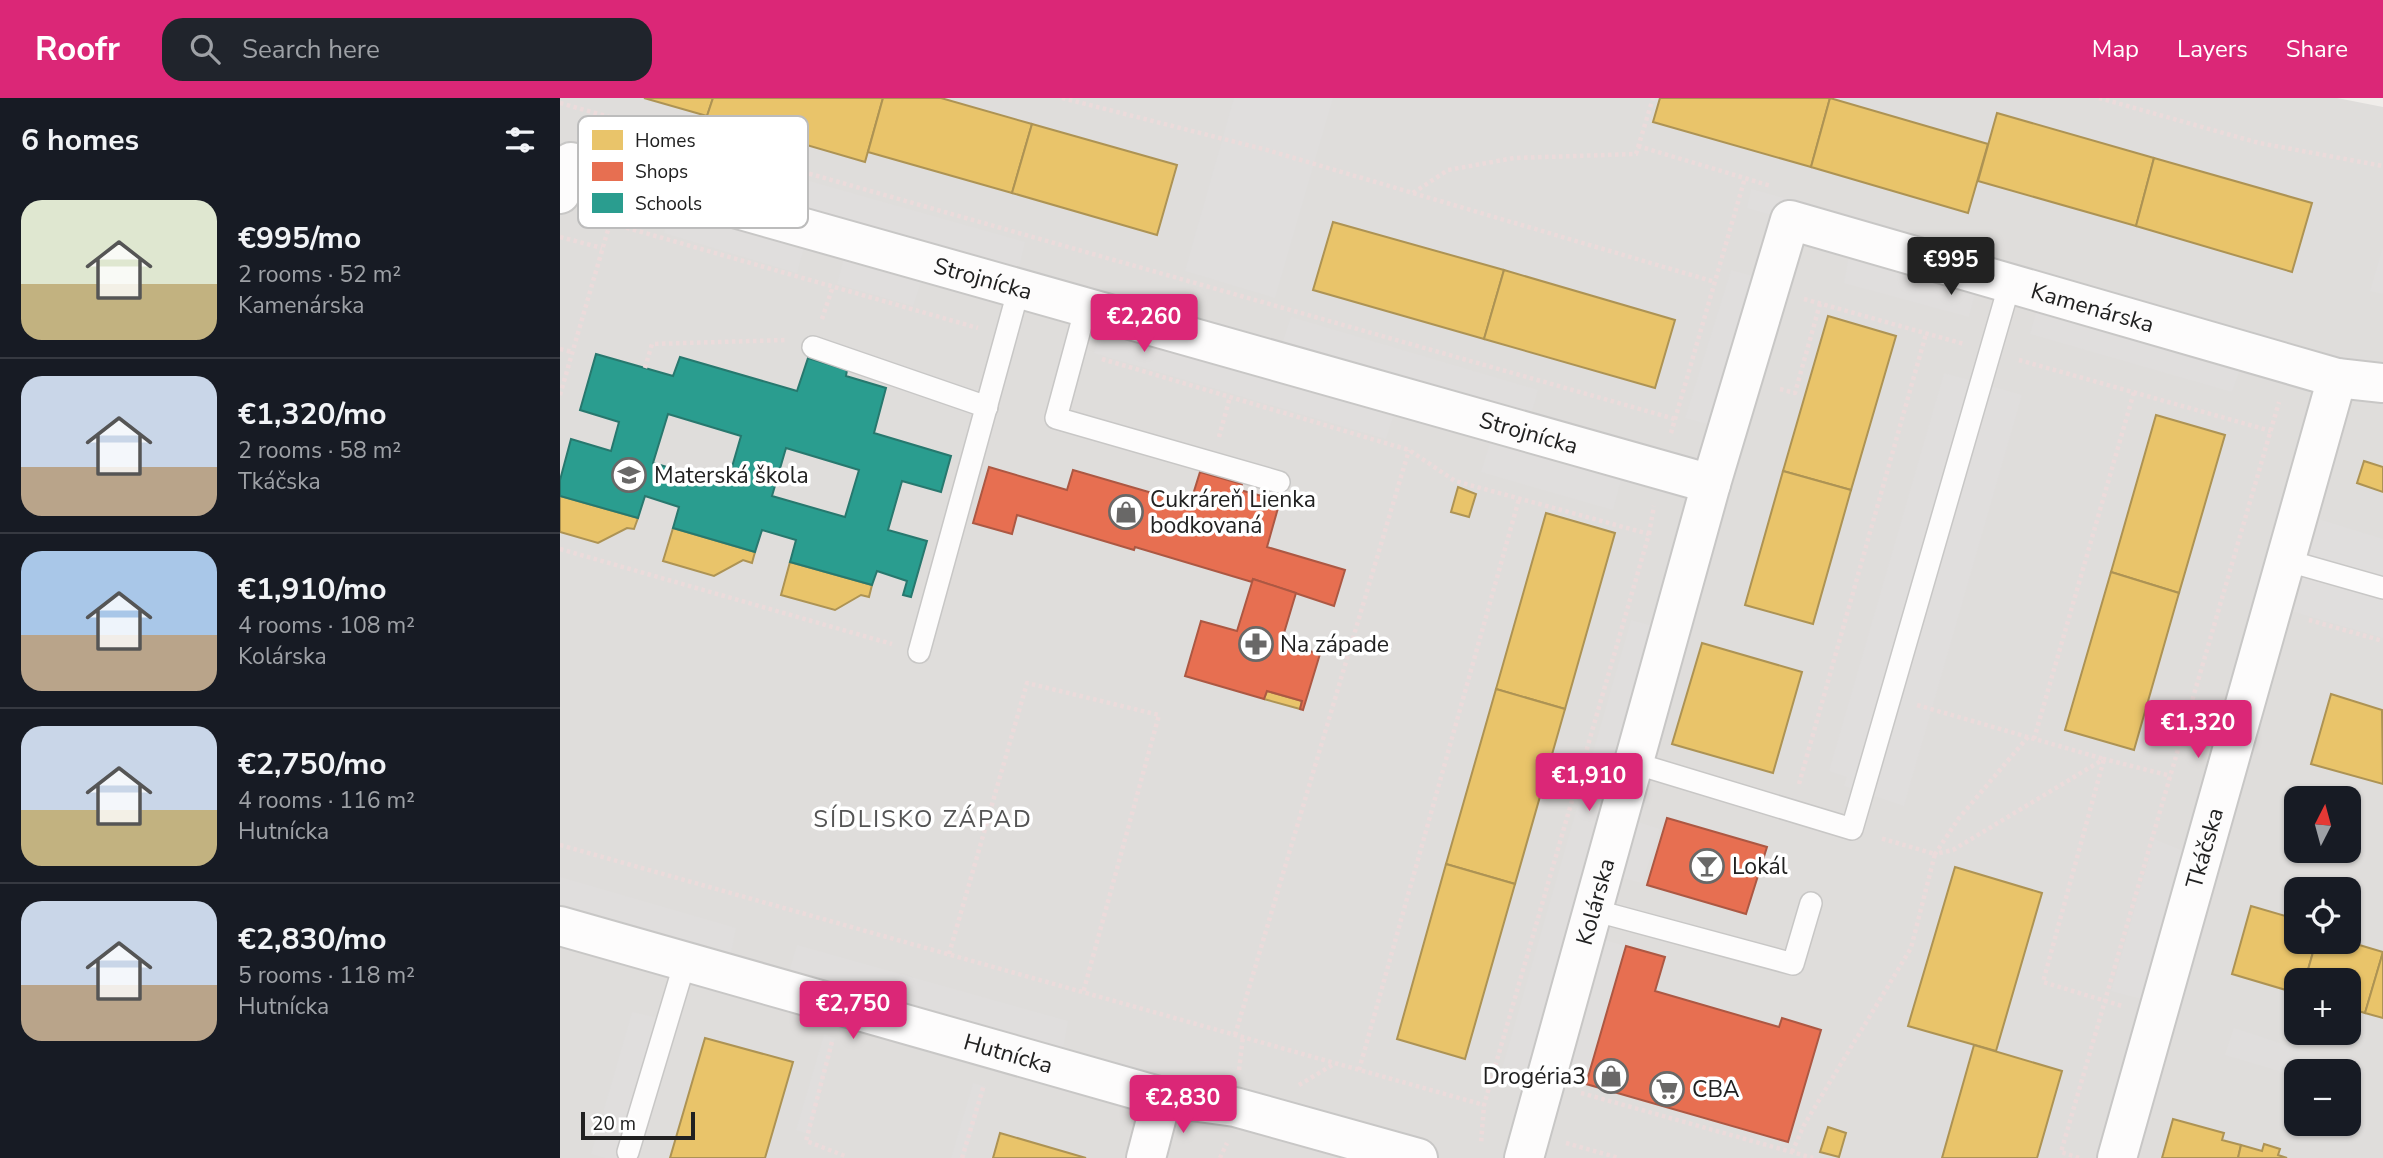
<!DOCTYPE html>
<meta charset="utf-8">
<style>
body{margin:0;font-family:"Nunito Sans",sans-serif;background:#20242c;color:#f1f3f6;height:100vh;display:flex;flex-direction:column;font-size:26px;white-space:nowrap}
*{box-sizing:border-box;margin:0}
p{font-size:23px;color:#9ea1a6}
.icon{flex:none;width:38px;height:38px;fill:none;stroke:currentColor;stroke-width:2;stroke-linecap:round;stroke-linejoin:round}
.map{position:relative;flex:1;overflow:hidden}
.sheet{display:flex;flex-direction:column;background:#171b24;width:560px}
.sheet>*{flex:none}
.needle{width:46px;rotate:6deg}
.fabs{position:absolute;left:1724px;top:688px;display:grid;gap:14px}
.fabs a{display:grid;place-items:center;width:77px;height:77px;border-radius:14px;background:#171b24;box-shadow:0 2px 5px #0004;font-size:35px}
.scale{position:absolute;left:21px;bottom:18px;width:114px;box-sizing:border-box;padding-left:7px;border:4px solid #212121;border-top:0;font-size:19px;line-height:24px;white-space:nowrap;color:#212121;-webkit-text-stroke:5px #fff;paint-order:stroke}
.price{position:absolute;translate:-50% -60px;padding:0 16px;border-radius:7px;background:#db2777;color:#fff;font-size:23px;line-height:46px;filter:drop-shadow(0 2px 4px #0008)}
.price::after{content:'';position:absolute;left:50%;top:42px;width:21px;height:16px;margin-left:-10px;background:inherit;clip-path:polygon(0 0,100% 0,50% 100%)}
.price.active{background:#222;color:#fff}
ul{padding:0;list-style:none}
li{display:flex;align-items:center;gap:21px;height:175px;padding:0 21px}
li+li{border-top:2px solid #363941}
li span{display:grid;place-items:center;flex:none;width:196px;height:140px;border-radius:21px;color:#555}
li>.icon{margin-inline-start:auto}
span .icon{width:84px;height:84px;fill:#fffc;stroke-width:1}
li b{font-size:30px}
h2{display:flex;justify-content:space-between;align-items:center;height:84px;padding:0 21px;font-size:30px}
header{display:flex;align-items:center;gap:42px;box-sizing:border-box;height:98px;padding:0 35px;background:#db2777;color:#fff}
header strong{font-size:33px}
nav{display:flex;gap:38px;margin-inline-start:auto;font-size:24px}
.search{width:490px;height:63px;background:#20242c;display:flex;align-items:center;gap:18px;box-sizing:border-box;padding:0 24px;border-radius:21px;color:#9ea1a6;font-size:26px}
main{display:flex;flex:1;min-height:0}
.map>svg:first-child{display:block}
.residential{fill:#dfdddb;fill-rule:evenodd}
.parking{fill:#e0dedd}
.homes{fill:#e9c46a;stroke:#ad9354;stroke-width:2}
.shops{fill:#e76f51;stroke:#ac5843;stroke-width:2}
.schools{fill:#2a9d8f;stroke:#27786e;stroke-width:2;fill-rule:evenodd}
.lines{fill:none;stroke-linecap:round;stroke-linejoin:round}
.service-casing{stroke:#c8c7c6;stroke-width:24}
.minor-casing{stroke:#c8c7c6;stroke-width:42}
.path{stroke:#ecdbdb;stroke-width:4.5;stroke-dasharray:3.5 3.5;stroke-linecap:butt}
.service{stroke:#fdfcfc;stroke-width:21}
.minor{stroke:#fdfcfc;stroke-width:38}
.labels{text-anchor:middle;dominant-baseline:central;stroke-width:7;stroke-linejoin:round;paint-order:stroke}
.street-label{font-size:23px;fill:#212121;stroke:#fff}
.poi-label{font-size:23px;fill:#212121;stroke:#fff;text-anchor:start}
.neighbourhood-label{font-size:24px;letter-spacing:2px;fill:#545454;stroke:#fff}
.key{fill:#fff;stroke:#bcbcbc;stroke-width:2}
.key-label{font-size:19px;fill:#212121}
</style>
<header>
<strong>Roofr</strong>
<div class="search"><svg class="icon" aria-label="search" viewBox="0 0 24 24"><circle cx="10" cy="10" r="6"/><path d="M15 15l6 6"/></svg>Search here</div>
<nav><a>Map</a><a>Layers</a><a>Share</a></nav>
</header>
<main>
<section class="sheet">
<h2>6 homes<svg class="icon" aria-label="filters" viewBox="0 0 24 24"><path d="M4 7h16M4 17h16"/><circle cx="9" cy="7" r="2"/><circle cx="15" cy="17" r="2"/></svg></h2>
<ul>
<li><span style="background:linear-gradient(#dfe7d0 60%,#c2b280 0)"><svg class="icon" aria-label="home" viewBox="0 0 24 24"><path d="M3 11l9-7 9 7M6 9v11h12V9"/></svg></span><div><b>€995/mo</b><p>2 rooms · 52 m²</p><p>Kamenárska</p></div></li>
<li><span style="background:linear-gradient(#c9d6e8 65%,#b9a48a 0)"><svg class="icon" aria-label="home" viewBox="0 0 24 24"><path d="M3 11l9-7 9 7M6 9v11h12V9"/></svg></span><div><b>€1,320/mo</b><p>2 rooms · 58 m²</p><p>Tkáčska</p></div></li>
<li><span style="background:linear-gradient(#a9c7e8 60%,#b9a48a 0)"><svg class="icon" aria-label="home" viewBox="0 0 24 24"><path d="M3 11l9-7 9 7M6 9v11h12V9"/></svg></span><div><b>€1,910/mo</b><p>4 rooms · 108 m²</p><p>Kolárska</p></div></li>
<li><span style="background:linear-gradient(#c9d6e8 60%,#c2b280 0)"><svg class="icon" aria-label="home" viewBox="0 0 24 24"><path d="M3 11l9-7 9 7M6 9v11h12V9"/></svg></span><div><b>€2,750/mo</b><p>4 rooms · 116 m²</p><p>Hutnícka</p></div></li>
<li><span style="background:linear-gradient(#c9d6e8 60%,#b9a48a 0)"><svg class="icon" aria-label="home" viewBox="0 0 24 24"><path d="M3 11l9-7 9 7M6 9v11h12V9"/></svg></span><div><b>€2,830/mo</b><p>5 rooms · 118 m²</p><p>Hutnícka</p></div></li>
</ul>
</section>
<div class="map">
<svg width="1823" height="1060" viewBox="0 0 1823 1060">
<rect width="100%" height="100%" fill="#f0edea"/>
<path class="residential" d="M0 0H1777L1823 9V1060H0ZM1736 700H1788V752H1736ZM1736 791H1788V844H1736ZM1736 882H1788V934H1736ZM1736 973H1788V1026H1736Z"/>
<g class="parking">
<path d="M674 0H773L715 200 625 173Z"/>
<path d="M111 44 465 144 458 174 103 73Z"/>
<path d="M1191 91 1259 110 1254 129 1187 110Z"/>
<path d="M112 109 245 146 237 175 104 135Z"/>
<path d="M1823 149V196L1810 193Z"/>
<path d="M1289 156 1416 192 1409 219 1284 185Z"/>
<path d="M284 159 362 181 353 208 277 186Z"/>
<path d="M1171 172 1196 179 1151 327 1125 320Z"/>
<path d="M1478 208 1681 268 1672 294 1470 236Z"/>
<path d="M731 219 978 292 970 321 721 249Z"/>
<path d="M542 232 834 316 826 341 534 255Z"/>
<path d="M1384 275 1462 297 1344 708 1284 688 1287 679 1269 673Z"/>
<path d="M930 345 1061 382 1053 412 921 374Z"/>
<path d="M1755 420 1823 441V540L1728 512Z"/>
<path d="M1071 522 1096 529 969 982 941 974Z"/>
<path d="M1078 724 1100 731 1082 785 1062 780Z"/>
<path d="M1594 741 1624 753 1582 901 1551 893Z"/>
<path d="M0 779 176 830 171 856 0 806Z"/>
<path d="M1045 842 1066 848 1027 987 1008 980Z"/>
<path d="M237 847 508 923 503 951 229 874Z"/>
<path d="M72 914 98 920 58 1060H45L31 1056Z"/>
<path d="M1674 930 1805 973 1796 996 1789 993 1788 973H1736V978L1665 957Z"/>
<path d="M264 936 275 941 249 1036 236 1032Z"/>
<path d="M413 985 426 989 405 1060H391Z"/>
</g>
<g class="homes">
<path d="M84 0H153L147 18Z"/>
<path d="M153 0H323L305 64 147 18Z"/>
<path d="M323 0H381L472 26 452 95 308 54Z"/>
<path d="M1100 0H1270L1251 69 1093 24Z"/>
<path d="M1270 0 1428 46 1408 115 1251 69Z"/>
<path d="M1437 15 1594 60 1576 128 1418 83Z"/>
<path d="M472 26 617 67 597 137 452 95Z"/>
<path d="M1594 60 1752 105 1732 174 1576 128Z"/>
<path d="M773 124 944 172 924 241 753 192Z"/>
<path d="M944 172 1115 222 1095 290 924 241Z"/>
<path d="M1268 218 1336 238 1291 392 1223 373Z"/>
<path d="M1596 317 1665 337 1619 495 1551 474Z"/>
<path d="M1804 363 1823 369V394L1797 385Z"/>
<path d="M1223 373 1291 392 1253 526 1185 507Z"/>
<path d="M898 389 916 396 909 419 891 414Z"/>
<path d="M0 398 78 420 74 431 67 430 38 445 0 434Z"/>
<path d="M986 415 1055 435 1005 611 936 591Z"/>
<path d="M113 430 195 454 192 465 183 462 154 478 103 463Z"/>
<path d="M230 464 312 487 309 499 301 497 275 512 221 497Z"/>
<path d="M1551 474 1619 495 1574 652 1505 632Z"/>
<path d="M1142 545 1242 574 1213 675 1112 646Z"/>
<path d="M936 591 1005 611 955 786 886 766Z"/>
<path d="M707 593 742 603 740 611 704 601Z"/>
<path d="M1771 596 1822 612 1823 686 1751 666Z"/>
<path d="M886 766 955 786 905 961 837 941Z"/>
<path d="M1395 769 1482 795 1436 953 1348 928Z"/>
<path d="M1691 808 1736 821V844H1756L1745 882H1736V895L1672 876Z"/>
<path d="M1788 836 1798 839 1796 846 1823 854 1805 915 1788 910V882H1745L1756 844H1788Z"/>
<path d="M1823 854V920L1805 915Z"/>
<path d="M145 940 233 964 205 1060H110Z"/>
<path d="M1414 947 1502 973 1477 1060H1382Z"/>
<path d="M1613 1021 1664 1035 1662 1042 1681 1047 1678 1060H1602Z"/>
<path d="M1268 1029 1286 1035 1279 1059 1260 1054Z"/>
<path d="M440 1035 526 1060H433Z"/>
<path d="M1704 1046 1720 1051 1718 1057 1727 1060H1678L1681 1047 1702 1053Z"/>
</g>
<g class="shops">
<path d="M429 369 507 392 513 372 630 406 640 374 682 386 680 392 720 403 707 449 785 472 774 508 693 481 692 484 575 449 574 452 457 417 452 436 413 425Z"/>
<path d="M693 481 736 495 721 545 760 556 743 612 740 611 742 603 707 593 704 601 625 578 641 523 677 533Z"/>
<path d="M1107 720 1207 749 1186 816 1087 787Z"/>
<path d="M1066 848 1105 859 1095 893 1219 929 1222 920 1261 932 1228 1044 1026 986Z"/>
</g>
<path class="schools" d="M36 256 113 278 120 259 237 293 248 260 287 272 286 278 326 290 314 335 391 358 381 394 342 383 328 432 367 443 351 499 343 497 347 483 317 473 312 487 230 464 236 442 202 432 195 454 113 430 119 409 85 398 78 420 0 398V382L11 341 51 353 59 324 20 312ZM108 316 181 338 167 386 93 365ZM226 350 299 372 285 419 212 398Z"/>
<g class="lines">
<g class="service-casing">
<g id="service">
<path d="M526 209 496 320 719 384"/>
<path d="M253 249 427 309"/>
<path d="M1725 462 1823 490"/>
<path d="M359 554 459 190"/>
<path d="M1074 665 1292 731 1450 185"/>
<path d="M1033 812 1233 866 1251 805"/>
<path d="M68 1054 125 864"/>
</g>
</g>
<g class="minor-casing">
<g id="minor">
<path id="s1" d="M0 96 11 64 1151 386"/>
<path id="s2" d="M0 828 602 999 675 1009 858 1060"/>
<path d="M586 1060 602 999"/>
<path id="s3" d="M964 1060 1151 386 1230 122 1777 280 1823 285"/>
<path id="s4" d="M1557 1060 1777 280"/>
</g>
</g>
<g class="path">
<path d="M502 0 707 52 1155 184"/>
<path d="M1539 0 1699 45 1823 68"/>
<path d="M0 5 1115 321"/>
<path d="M75 44 79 27"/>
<path d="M1078 48 1211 88"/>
<path d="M853 95 888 72 954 60 1076 56 1093 0"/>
<path d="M0 139 42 150"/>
<path d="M1244 201 1404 246"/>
<path d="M262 221 273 188"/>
<path d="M0 251 12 254"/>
<path d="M542 261 849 352 895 383 1089 436 924 1007 921 1046"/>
<path d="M1459 262 1711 333"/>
<path d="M85 270 92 246 226 242"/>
<path d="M1220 291 1235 295 1260 206"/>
<path d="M0 297 50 125 418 230"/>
<path d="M1111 335 1185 80"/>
<path d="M659 339 670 299"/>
<path d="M1089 436 1094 408"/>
<path d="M0 451 332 546"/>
<path d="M1749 522 1823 543"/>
<path d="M1357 607 1544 661 1483 884 1562 908"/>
<path d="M1468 639 1399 720 1375 756 1393 752 1544 661 1611 678"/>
<path d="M1474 641 1574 294"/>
<path d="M1239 686 1366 236"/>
<path d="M0 747 924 1007"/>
<path d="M389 856 467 585 599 617 523 895"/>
<path d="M675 937 849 352"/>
<path d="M272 944 246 1043 285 1058"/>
<path d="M679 972 683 939"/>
<path d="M799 972 959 401"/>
<path d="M739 987 774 966"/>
<path d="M1021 995 1253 1060"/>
<path d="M1006 1045 1059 1060"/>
<path d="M1232 1054 1244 1027 1351 850 1375 756 1320 740"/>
<path d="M402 1060 424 987"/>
<path d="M660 1060 667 1045"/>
<path d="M1519 1060 1501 1054 1719 304"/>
</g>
<use href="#service" class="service"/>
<use href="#minor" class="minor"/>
</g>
<defs>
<g id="school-ring" transform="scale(1.75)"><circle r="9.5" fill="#fff" stroke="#696867" stroke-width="1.5"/><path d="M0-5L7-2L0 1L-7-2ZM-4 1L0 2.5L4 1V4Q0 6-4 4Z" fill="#696867"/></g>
<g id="shop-ring" transform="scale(1.75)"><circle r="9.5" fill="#fff" stroke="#696867" stroke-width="1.5"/><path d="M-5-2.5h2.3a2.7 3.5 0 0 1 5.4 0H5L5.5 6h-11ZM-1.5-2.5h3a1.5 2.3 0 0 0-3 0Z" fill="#696867"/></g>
<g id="pharmacy-ring" transform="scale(1.75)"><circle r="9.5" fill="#fff" stroke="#696867" stroke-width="1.5"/><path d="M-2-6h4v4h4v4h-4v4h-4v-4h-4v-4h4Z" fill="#696867"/></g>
<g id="bar-ring" transform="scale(1.75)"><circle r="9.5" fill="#fff" stroke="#696867" stroke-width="1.5"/><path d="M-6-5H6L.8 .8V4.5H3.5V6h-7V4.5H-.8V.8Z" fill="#696867"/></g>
<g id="supermarket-ring" transform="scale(1.75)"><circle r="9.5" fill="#fff" stroke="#696867" stroke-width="1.5"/><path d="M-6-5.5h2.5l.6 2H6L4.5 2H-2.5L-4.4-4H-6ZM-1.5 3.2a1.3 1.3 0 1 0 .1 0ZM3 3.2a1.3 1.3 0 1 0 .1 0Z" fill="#696867"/></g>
</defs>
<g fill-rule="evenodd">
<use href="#school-ring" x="69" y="377"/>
<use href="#shop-ring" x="566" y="414"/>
<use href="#pharmacy-ring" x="696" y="546"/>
<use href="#bar-ring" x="1147" y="768"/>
<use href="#shop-ring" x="1051" y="978"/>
<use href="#supermarket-ring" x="1107" y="991"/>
</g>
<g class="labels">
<g class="street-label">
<text stroke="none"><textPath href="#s1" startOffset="462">Strojnícka</textPath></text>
<text stroke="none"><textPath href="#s3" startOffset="1290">Kamenárska</textPath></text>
<text stroke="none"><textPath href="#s1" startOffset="1029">Strojnícka</textPath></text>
<text stroke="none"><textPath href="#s4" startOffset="322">Tkáčska</textPath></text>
<text stroke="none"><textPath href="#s3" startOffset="266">Kolárska</textPath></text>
<text stroke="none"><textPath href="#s2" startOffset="466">Hutnícka</textPath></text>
</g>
<g class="poi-label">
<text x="94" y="377">Materská škola</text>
<text x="590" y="401">Cukráreň Lienka<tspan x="590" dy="26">bodkovaná</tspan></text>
<text x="720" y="546">Na západe</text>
<text x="1172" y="768">Lokál</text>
<text x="1026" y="978" text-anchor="end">Drogéria3</text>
<text x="1132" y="991">CBA</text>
</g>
<g class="neighbourhood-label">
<text x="363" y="721">SÍDLISKO ZÁPAD</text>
</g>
</g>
<rect x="18" y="18" width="230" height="112" rx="10" class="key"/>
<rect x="32" y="32" width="31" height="20" fill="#e9c46a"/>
<rect x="32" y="64" width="31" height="19" fill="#e76f51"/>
<rect x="32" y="95" width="31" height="20" fill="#2a9d8f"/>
<g class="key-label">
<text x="75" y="49">Homes</text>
<text x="75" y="80">Shops</text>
<text x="75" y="112">Schools</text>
</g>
</svg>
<div class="fabs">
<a><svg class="needle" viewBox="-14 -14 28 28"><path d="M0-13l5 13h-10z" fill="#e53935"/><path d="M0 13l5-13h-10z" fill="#9ea1a6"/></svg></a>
<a><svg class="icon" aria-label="locate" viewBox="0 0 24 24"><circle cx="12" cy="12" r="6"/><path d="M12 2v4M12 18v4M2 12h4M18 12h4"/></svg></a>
<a>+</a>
<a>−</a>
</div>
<div class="scale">20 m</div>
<b class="price active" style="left:1391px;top:199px">€995</b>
<b class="price" style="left:584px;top:256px">€2,260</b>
<b class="price" style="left:1638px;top:662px">€1,320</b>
<b class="price" style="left:1029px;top:715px">€1,910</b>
<b class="price" style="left:293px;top:943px">€2,750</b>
<b class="price" style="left:623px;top:1037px">€2,830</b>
</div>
</main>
